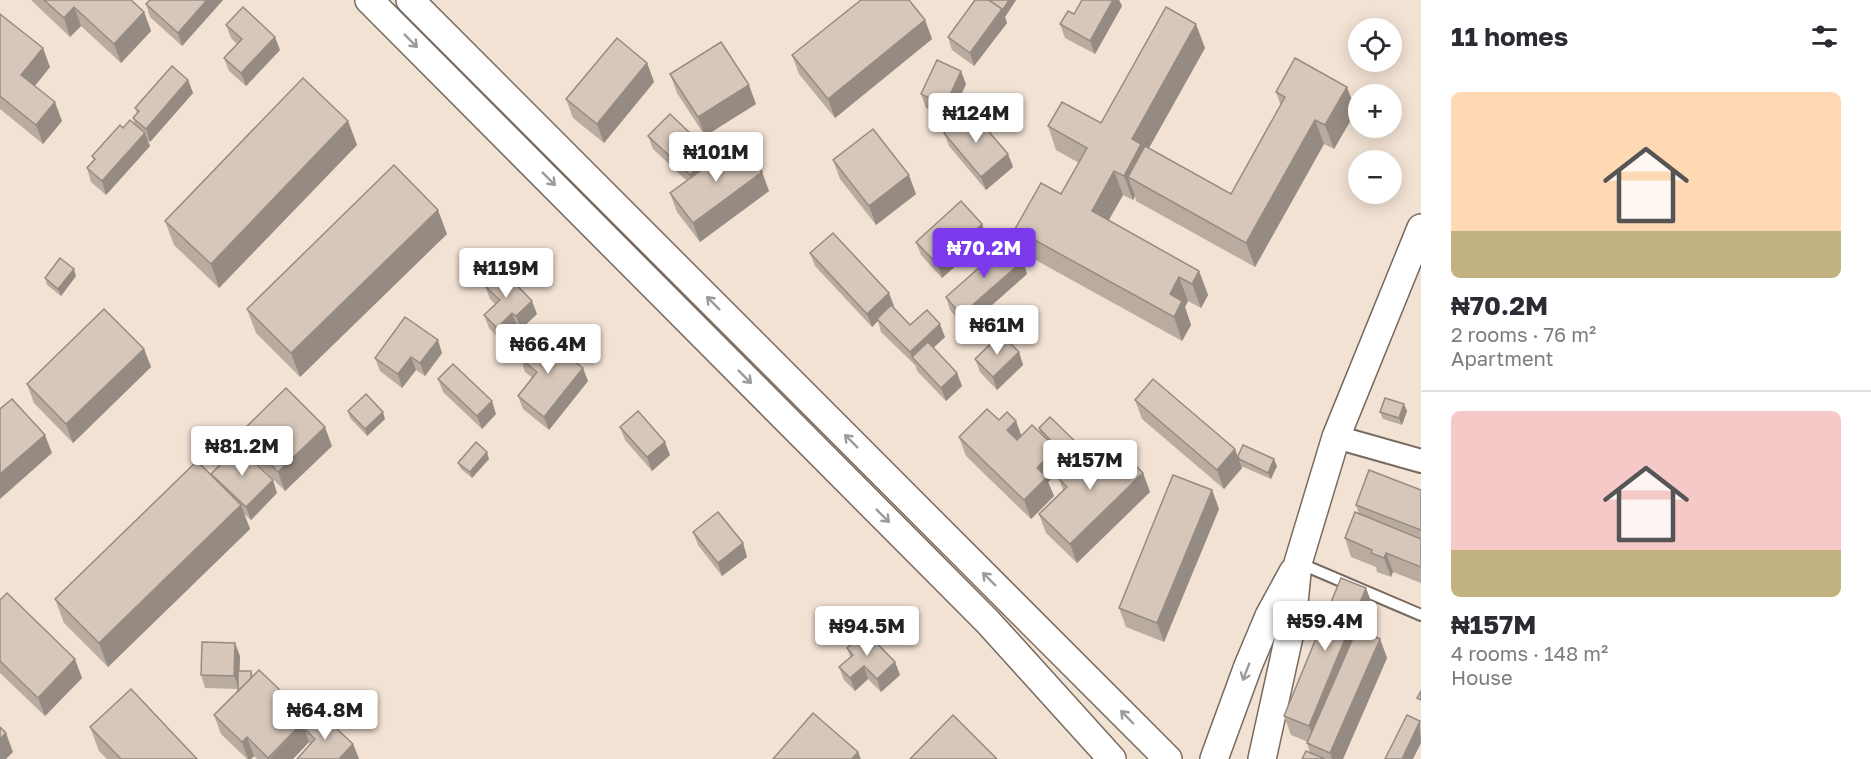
<!DOCTYPE html>
<meta charset="utf-8">
<style>
body{margin:0;font-family:"Golos Text",sans-serif;background:#f7f7f7;color:#2b2b33;height:100vh;display:flex;flex-direction:column;font-size:22px;white-space:nowrap}
*{box-sizing:border-box;margin:0}
p{font-size:20px;color:#7c7c81}
.icon{flex:none;width:33px;height:33px;fill:none;stroke:currentColor;stroke-width:2;stroke-linecap:round;stroke-linejoin:round}
.map{position:relative;flex:1;overflow:hidden}
.drawer{display:flex;flex-direction:column;background:#fff;width:450px}
.drawer>*{flex:none}
.tools{position:absolute;left:1348px;top:18px;display:grid;gap:12px}
.tools a{display:grid;place-items:center;width:54px;height:54px;border-radius:50%;background:#fff;box-shadow:0 3px 15px #0003;font-size:30px}
.price{position:absolute;translate:-50% -51px;padding:0 14px;border-radius:6px;background:#fff;color:#222;font-size:20px;line-height:39px;filter:drop-shadow(0 2px 3px #0008)}
.price::after{content:'';position:absolute;left:50%;top:36px;width:18px;height:14px;margin-left:-9px;background:inherit;clip-path:polygon(0 0,100% 0,50% 100%)}
.price.selected{background:#7c3aed;color:#fff}
ul{padding:0;list-style:none}
li{display:grid;align-content:center;gap:12px;height:318px;padding:0 30px}
li+li{border-top:2px solid #e1e1e2}
li span{display:grid;place-items:center;height:186px;border-radius:9px;color:#555}
li>.icon{margin-inline-start:auto}
span .icon{width:108px;height:108px;fill:#fffc;stroke-width:1}
li b{font-size:26px}
h2{display:flex;justify-content:space-between;align-items:center;height:72px;padding:0 30px;font-size:26px}
main{display:flex;flex:1;min-height:0}
.map>svg:first-child{display:block}
.lines{fill:none;stroke-linecap:round;stroke-linejoin:round}
.service-casing{stroke:#78695e;stroke-width:14}
.minor-casing{stroke:#78695e;stroke-width:26}
.tertiary-casing{stroke:#78695e;stroke-width:30}
.service{stroke:#fff;stroke-width:10}
.minor{stroke:#fff;stroke-width:22}
.tertiary{stroke:#fff;stroke-width:27}
.wall{fill:#b9aba0}
.shaded-wall{fill:#968b82}
.building{fill:#d7c7ba;stroke:#968b82;stroke-width:1.5}
.oneway{stroke:#9d9a97}
</style>
<main>
<div class="map">
<svg width="1421" height="759" viewBox="0 0 1421 759">
<rect width="100%" height="100%" fill="#f2e2d4"/>
<g class="lines">
<g class="service-casing">
<path id="service" d="M1299 563 1421 615"/>
</g>
<g class="minor-casing">
<path id="minor" d="M1336 437 1421 461"/>
</g>
<g class="tertiary-casing">
<g id="tertiary">
<path d="M369 0 988 622 1112 759"/>
<path d="M410 0 1168 759"/>
<path d="M1214 759 1248 666 1269 616 1293 572"/>
<path d="M1262 759 1292 623 1298 563 1336 437 1421 228"/>
</g>
</g>
<use href="#service" class="service"/>
<use href="#minor" class="minor"/>
<use href="#tertiary" class="tertiary"/>
</g>
<g class="wall">
<path d="M31 0H131L144 12 151 31 121 63 81 26 70 37Z"/>
<path d="M150 0H223L182 46 150 17 146 4Z"/>
<path d="M975 0H1016L1005 17 1007 23 974 66 952 50 948 37Z"/>
<path d="M1113 0H1119L1122 6 1095 54 1065 38 1060 24 1074 14Z"/>
<path d="M0 14 50 67 35 86 62 121 43 144 0 109Z"/>
<path d="M925 20 932 39 835 118 799 74 792 55Z"/>
<path d="M226 25 280 50 246 86 229 71 224 58 237 44 231 38Z"/>
<path d="M1205 48 1149 148 1231 194 1281 106 1276 92 1356 111 1334 149 1324 144 1255 267 1136 201 1135 196 1133 200 1123 195 1109 220 1199 271 1208 295 1201 308 1188 301 1185 307 1191 325 1182 341 1023 253 1015 229 1061 194 1079 163 1056 150 1048 126 1101 123Z"/>
<path d="M647 63 654 82 604 143 573 118 566 99Z"/>
<path d="M670 74 756 104 705 136 677 93Z"/>
<path d="M188 80 193 93 150 142 147 140 150 146 106 195 91 182 87 168 94 160 92 156 123 128 135 125 133 118 137 113 135 108Z"/>
<path d="M966 84 950 119 926 108 921 94Z"/>
<path d="M348 121 357 145 219 288 174 245 165 221Z"/>
<path d="M944 133 1008 154 1013 167 986 190 949 146Z"/>
<path d="M648 136 714 161 762 172 769 191 700 242 677 212 670 193 687 181 653 149Z"/>
<path d="M833 160 916 194 876 225 840 179Z"/>
<path d="M982 224 987 238 942 278 921 255 916 242Z"/>
<path d="M447 234 300 377 256 333 247 309Z"/>
<path d="M810 253 894 306 893 307 910 325 945 337 933 348 957 373 962 386 946 401 917 371 915 365 881 332 878 321 872 327 815 266Z"/>
<path d="M1027 274 966 328 950 310 946 297Z"/>
<path d="M76 276 61 296 47 285 45 278Z"/>
<path d="M485 286 537 314 521 329 517 326 501 341 489 328 484 315 495 304 490 299Z"/>
<path d="M144 349 151 367 73 443 34 403 27 384Z"/>
<path d="M1019 352 1023 365 997 390 980 372 975 359Z"/>
<path d="M442 353 425 376 416 370 402 388 380 371 375 358Z"/>
<path d="M521 359 588 381 549 430 523 409 518 396 533 378 525 372Z"/>
<path d="M438 379 496 414 482 429 443 392Z"/>
<path d="M1135 400 1238 456 1277 466 1271 479 1241 466 1242 468 1224 489 1142 419Z"/>
<path d="M348 411 385 419 367 436 350 418Z"/>
<path d="M1407 411 1402 425 1383 419 1380 412Z"/>
<path d="M999 420 1016 421 1021 436 1040 433 1039 428 1085 453 1093 459 1143 473 1150 492 1077 563 1046 533 1039 514 1063 490 1059 479 1068 469 1061 462 1063 467 1048 482 1054 496 1031 519 966 456 959 437Z"/>
<path d="M620 427 670 455 652 471 625 440Z"/>
<path d="M240 433 332 446 285 491 246 452Z"/>
<path d="M489 459 472 478 461 469 458 463Z"/>
<path d="M212 475 277 493 251 520 244 514 250 529 108 667 64 623 55 599Z"/>
<path d="M1212 490 1219 509 1164 642 1126 627 1119 608Z"/>
<path d="M1421 490V583L1393 572 1391 577 1377 572 1376 567 1351 557 1345 538 1359 514 1356 505Z"/>
<path d="M693 532 743 543 747 557 722 576 698 545Z"/>
<path d="M1366 588 1373 607 1363 631 1380 639 1387 658 1343 759H1302L1310 753 1307 743 1308 742 1291 735 1284 716Z"/>
<path d="M0 600 82 678 45 716 0 673Z"/>
<path d="M847 648 895 662 900 675 881 692 868 679 855 691 844 680 839 667 850 657Z"/>
<path d="M240 656 239 671H251L253 676 310 724 353 744 359 759H297L310 744 309 742 293 759H257L254 756 251 759H247L221 734 214 715 238 691V689L205 688 201 675Z"/>
<path d="M90 727 197 759H107L99 751Z"/>
</g>
<g class="shaded-wall">
<path d="M207 0H223L182 46 178 33Z"/>
<path d="M1009 0H1016L1005 17 1007 23 974 66 970 53Z"/>
<path d="M1113 0H1119L1122 6 1095 54 1090 41Z"/>
<path d="M74 7 81 26 70 37 64 18Z"/>
<path d="M144 12 151 31 121 63 114 44Z"/>
<path d="M925 20 932 39 835 118 828 99Z"/>
<path d="M1196 24 1205 48 1145 155 1128 177 1135 196 1133 200 1124 176 1132 139Z"/>
<path d="M275 37 280 50 246 86 241 73Z"/>
<path d="M43 48 50 67 28 94 21 75Z"/>
<path d="M647 63 654 82 604 143 597 124Z"/>
<path d="M961 71 966 84 950 119 945 106Z"/>
<path d="M188 80 193 93 150 142 146 129Z"/>
<path d="M749 85 756 104 705 136 698 117Z"/>
<path d="M1347 87 1356 111 1334 149 1325 125Z"/>
<path d="M55 102 62 121 43 144 36 125Z"/>
<path d="M1315 120 1324 144 1255 267 1246 243Z"/>
<path d="M348 121 357 145 219 288 211 264Z"/>
<path d="M145 133 150 146 106 195 102 181Z"/>
<path d="M711 153 716 166 695 188 690 175Z"/>
<path d="M1008 154 1013 167 986 190 981 177Z"/>
<path d="M1114 171 1123 195 1100 235 1092 211Z"/>
<path d="M762 172 769 191 700 242 693 223Z"/>
<path d="M909 175 916 194 876 225 869 206Z"/>
<path d="M438 210 447 234 300 377 291 353Z"/>
<path d="M982 224 987 238 942 278 938 265Z"/>
<path d="M1023 261 1027 274 966 328 961 315Z"/>
<path d="M74 269 76 276 61 296 58 289Z"/>
<path d="M1199 271 1208 295 1201 308 1192 284Z"/>
<path d="M1179 277 1188 301 1185 307 1191 325 1182 341 1174 317 1170 294Z"/>
<path d="M889 293 894 306 879 321 877 319 878 321 872 327 867 314Z"/>
<path d="M532 301 537 314 521 329 516 316Z"/>
<path d="M512 313 517 326 501 341 497 328Z"/>
<path d="M940 324 945 337 917 363 912 357 915 366 910 352Z"/>
<path d="M438 340 442 353 425 376 420 363Z"/>
<path d="M144 349 151 367 73 443 66 424Z"/>
<path d="M1019 352 1023 365 997 390 993 377Z"/>
<path d="M411 357 416 370 402 388 398 374Z"/>
<path d="M583 368 588 381 549 430 544 417Z"/>
<path d="M957 373 962 386 946 401 941 388Z"/>
<path d="M492 401 496 414 482 429 477 416Z"/>
<path d="M1404 404 1407 411 1402 425 1399 418Z"/>
<path d="M383 412 385 419 367 436 365 429Z"/>
<path d="M1016 421 1023 440 1014 449 1007 430Z"/>
<path d="M325 427 332 446 285 491 278 472Z"/>
<path d="M45 435 52 453 0 499V474Z"/>
<path d="M665 442 670 455 652 471 647 457Z"/>
<path d="M1056 448 1063 467 1048 482 1054 496 1031 519 1024 500 1037 468Z"/>
<path d="M1235 449 1242 468 1224 489 1217 470Z"/>
<path d="M487 452 489 459 472 478 470 472Z"/>
<path d="M1274 459 1277 466 1271 479 1268 473Z"/>
<path d="M1143 473 1150 492 1077 563 1070 544Z"/>
<path d="M273 480 277 493 251 520 246 507Z"/>
<path d="M1212 490 1219 509 1164 642 1157 623Z"/>
<path d="M241 505 250 529 108 667 99 643Z"/>
<path d="M743 543 747 557 722 576 718 563Z"/>
<path d="M1386 553 1393 572 1391 577 1384 558Z"/>
<path d="M1366 588 1373 607 1316 745 1309 726Z"/>
<path d="M1380 639 1387 658 1343 759H1332L1330 753Z"/>
<path d="M235 643 240 656 239 689 234 676Z"/>
<path d="M75 659 82 678 45 716 38 698Z"/>
<path d="M895 662 900 675 881 692 877 679Z"/>
<path d="M864 666 868 679 855 691 850 678Z"/>
<path d="M308 717 315 736 305 729 309 742 293 759H269Z"/>
<path d="M1420 721 1421 743 1413 759H1402Z"/>
<path d="M6 733 13 752 6 759H0V739Z"/>
<path d="M247 737 254 756 251 759H248L242 742Z"/>
<path d="M353 744 359 759H339Z"/>
<path d="M858 752 861 759H852Z"/>
</g>
<g class="building">
<path d="M44 0H131L144 12 114 44 74 7 64 18Z"/>
<path d="M150 0H207L178 33 146 4Z"/>
<path d="M861 0H909L925 20 828 99 792 55Z"/>
<path d="M975 0H989L1002 9 970 53 948 37Z"/>
<path d="M989 0H1009L1002 11V9Z"/>
<path d="M1082 0H1113L1090 41 1060 24 1068 11 1074 14Z"/>
<path d="M243 7 275 37 241 73 224 58 242 39 226 25Z"/>
<path d="M1166 7 1196 24 1132 139 1141 144 1124 176 1114 171 1092 211 1199 271 1192 284 1179 277 1170 294 1182 301 1174 317 1015 229 1041 183 1061 194 1087 148 1048 126 1062 102 1101 123Z"/>
<path d="M0 14 43 48 21 75 55 102 36 125 0 96Z"/>
<path d="M617 38 647 63 597 124 566 99Z"/>
<path d="M721 42 749 85 698 117 670 74Z"/>
<path d="M1295 58 1347 87 1325 125 1315 120 1246 243 1128 177 1145 146 1231 194 1285 97 1276 92Z"/>
<path d="M937 60 961 71 945 106 921 94Z"/>
<path d="M172 66 188 80 146 129 133 118 139 111 135 108Z"/>
<path d="M303 78 348 121 211 264 165 221Z"/>
<path d="M971 111 1008 154 981 177 944 133Z"/>
<path d="M670 114 711 153 690 175 648 136Z"/>
<path d="M130 120 145 133 102 181 87 168 95 159 92 156 120 125 123 128Z"/>
<path d="M873 129 909 175 869 206 833 160Z"/>
<path d="M740 142 762 172 693 223 670 193Z"/>
<path d="M394 165 438 210 291 353 247 309Z"/>
<path d="M961 201 982 224 938 265 916 242Z"/>
<path d="M833 233 889 293 867 314 810 253Z"/>
<path d="M1007 243 1023 261 961 315 946 297Z"/>
<path d="M60 258 74 269 58 289 45 278Z"/>
<path d="M502 270 532 301 516 316 512 313 497 328 484 315 500 300 485 286Z"/>
<path d="M891 305 910 325 927 310 940 324 910 352 877 319Z"/>
<path d="M104 309 144 349 66 424 27 384Z"/>
<path d="M405 317 438 340 420 363 411 357 398 374 375 358Z"/>
<path d="M540 334 583 368 544 417 518 396 537 372 521 359Z"/>
<path d="M1001 334 1019 352 993 377 975 359Z"/>
<path d="M928 342 957 373 941 388 912 357Z"/>
<path d="M453 364 492 401 477 416 438 379Z"/>
<path d="M1153 379 1235 449 1217 470 1135 400Z"/>
<path d="M286 388 325 427 278 472 240 433Z"/>
<path d="M366 394 383 412 365 429 348 411Z"/>
<path d="M1385 398 1404 404 1399 418 1380 412Z"/>
<path d="M12 399 45 435 0 474V409Z"/>
<path d="M987 409 999 420 1007 412 1016 421 1007 430 1017 440 1032 425 1056 448 1037 468 1047 477 1024 500 959 437Z"/>
<path d="M638 411 665 442 647 457 620 427Z"/>
<path d="M1050 417 1085 451 1072 464 1053 445 1054 444 1039 428Z"/>
<path d="M1111 441 1143 473 1070 544 1039 514 1067 487 1059 479 1086 452 1093 459Z"/>
<path d="M476 442 487 452 470 472 458 463Z"/>
<path d="M1243 445 1274 459 1268 473 1239 459 1238 456Z"/>
<path d="M238 447 273 480 246 507 211 474Z"/>
<path d="M197 461 241 505 99 643 55 599Z"/>
<path d="M1369 470 1421 490V530L1356 505Z"/>
<path d="M1173 475 1212 490 1157 623 1119 608Z"/>
<path d="M718 512 743 543 718 563 693 532Z"/>
<path d="M1355 512 1421 539V567L1386 553 1384 558 1371 553 1372 550 1345 538Z"/>
<path d="M1341 578 1366 588 1309 726 1284 716Z"/>
<path d="M7 593 75 659 38 698 0 661V600Z"/>
<path d="M1357 629 1380 639 1330 753 1307 743Z"/>
<path d="M865 631 895 662 877 679 864 666 850 678 839 667 853 655 847 648Z"/>
<path d="M202 642 235 643 234 676 201 675Z"/>
<path d="M259 670 308 717 268 758 247 737 242 742 214 715Z"/>
<path d="M238 671H251V678L238 691Z"/>
<path d="M131 689 197 759H121L90 727Z"/>
<path d="M1421 691V700L1417 698Z"/>
<path d="M320 713 353 744 339 759H297L315 739 305 729Z"/>
<path d="M813 713 858 752 852 759H773Z"/>
<path d="M953 715 997 759H910Z"/>
<path d="M1407 715 1420 721 1402 759H1385Z"/>
<path d="M0 727 6 733 0 739Z"/>
<path d="M1306 751 1325 759H1302Z"/>
</g>
<defs><path id="oneway-shaft" d="M-6 0H5M1.5-3L5.5 0L1.5 3" fill="none" stroke-width="1.6" stroke-linecap="round" stroke-linejoin="round" transform="scale(1.5)"/></defs>
<g class="oneway">
<use href="#oneway-shaft" transform="translate(411 41) rotate(45)"/>
<use href="#oneway-shaft" transform="translate(549 179) rotate(45)"/>
<use href="#oneway-shaft" transform="translate(713 303) rotate(-135)"/>
<use href="#oneway-shaft" transform="translate(745 377) rotate(45)"/>
<use href="#oneway-shaft" transform="translate(851 441) rotate(-135)"/>
<use href="#oneway-shaft" transform="translate(883 516) rotate(45)"/>
<use href="#oneway-shaft" transform="translate(989 579) rotate(-135)"/>
<use href="#oneway-shaft" transform="translate(1246 672) rotate(111)"/>
<use href="#oneway-shaft" transform="translate(1127 717) rotate(-134)"/>
</g>
</svg>
<div class="tools">
<a><svg class="icon" aria-label="locate" viewBox="0 0 24 24"><circle cx="12" cy="12" r="6"/><path d="M12 2v4M12 18v4M2 12h4M18 12h4"/></svg></a>
<a>+</a>
<a>−</a>
</div>
<b class="price" style="left:976px;top:144px">₦124M</b>
<b class="price" style="left:716px;top:183px">₦101M</b>
<b class="price selected" style="left:984px;top:279px">₦70.2M</b>
<b class="price" style="left:506px;top:299px">₦119M</b>
<b class="price" style="left:997px;top:356px">₦61M</b>
<b class="price" style="left:548px;top:375px">₦66.4M</b>
<b class="price" style="left:242px;top:477px">₦81.2M</b>
<b class="price" style="left:1090px;top:491px">₦157M</b>
<b class="price" style="left:1325px;top:652px">₦59.4M</b>
<b class="price" style="left:867px;top:657px">₦94.5M</b>
<b class="price" style="left:325px;top:741px">₦64.8M</b>
</div>
<section class="drawer">
<h2>11 homes<svg class="icon" aria-label="filters" viewBox="0 0 24 24"><path d="M4 7h16M4 17h16"/><circle cx="9" cy="7" r="2"/><circle cx="15" cy="17" r="2"/></svg></h2>
<ul>
<li><span style="background:linear-gradient(#ffd9b3 75%,#c2b280 0)"><svg class="icon" aria-label="home" viewBox="0 0 24 24"><path d="M3 11l9-7 9 7M6 9v11h12V9"/></svg></span><div><b>₦70.2M</b><p>2 rooms · 76 m²</p><p>Apartment</p></div></li>
<li><span style="background:linear-gradient(#f6c9c9 75%,#c2b280 0)"><svg class="icon" aria-label="home" viewBox="0 0 24 24"><path d="M3 11l9-7 9 7M6 9v11h12V9"/></svg></span><div><b>₦157M</b><p>4 rooms · 148 m²</p><p>House</p></div></li>
</ul>
</section>
</main>
